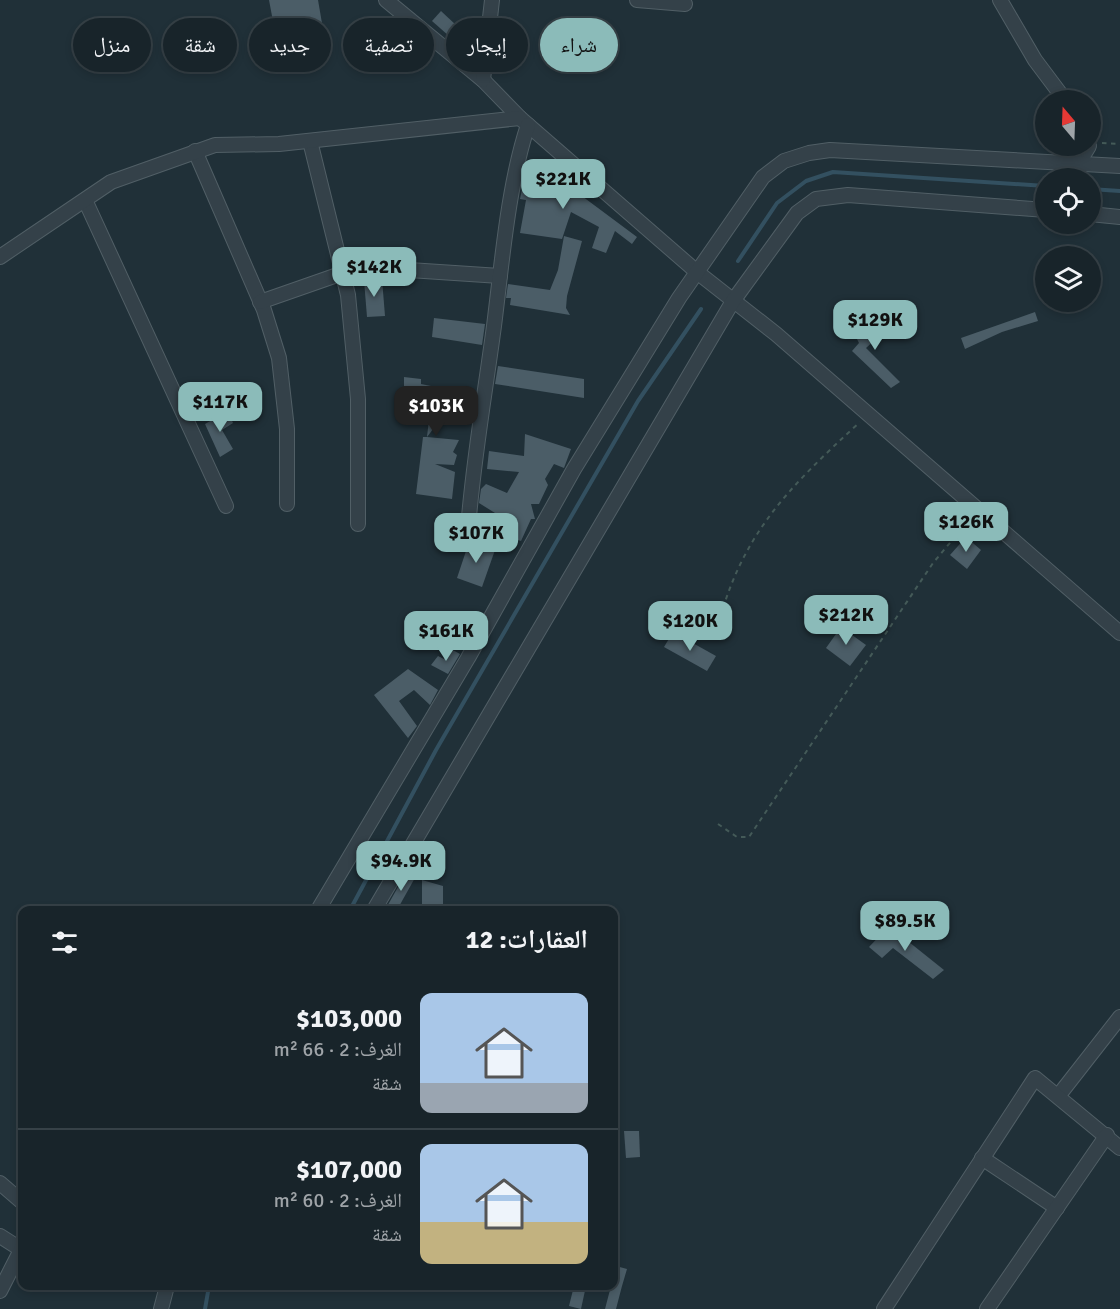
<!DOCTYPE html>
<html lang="ar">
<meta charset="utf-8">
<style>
body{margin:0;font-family:Signika,"Noto Naskh Arabic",sans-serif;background:#253036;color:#f1f3f6;direction:rtl;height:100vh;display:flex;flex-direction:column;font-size:22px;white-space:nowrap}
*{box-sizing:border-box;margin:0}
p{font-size:20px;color:#9fa4a8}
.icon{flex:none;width:33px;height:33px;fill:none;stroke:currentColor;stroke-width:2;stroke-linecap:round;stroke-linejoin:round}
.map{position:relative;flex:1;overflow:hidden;direction:ltr}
.side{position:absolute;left:18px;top:906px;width:600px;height:384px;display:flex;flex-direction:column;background:#18242a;border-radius:12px;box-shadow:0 3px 9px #0003,0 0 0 2px #364147;direction:rtl}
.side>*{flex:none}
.guide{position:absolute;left:18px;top:18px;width:600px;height:54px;direction:rtl;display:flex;gap:12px}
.needle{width:39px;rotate:341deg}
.tools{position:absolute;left:1035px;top:90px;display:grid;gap:12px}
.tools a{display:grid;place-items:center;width:66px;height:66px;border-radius:50%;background:#18242a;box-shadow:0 3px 9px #0003,0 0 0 2px #364147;font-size:30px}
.price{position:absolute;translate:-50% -51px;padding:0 14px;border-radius:12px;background:#8bbbb9;color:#111;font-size:20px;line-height:39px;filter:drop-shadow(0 2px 3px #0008)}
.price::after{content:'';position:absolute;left:50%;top:36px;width:18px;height:14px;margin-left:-9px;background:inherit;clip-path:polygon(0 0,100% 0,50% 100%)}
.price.current{background:#222;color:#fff}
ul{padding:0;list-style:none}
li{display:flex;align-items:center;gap:18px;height:150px;padding:0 30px}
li+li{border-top:2px solid #364147}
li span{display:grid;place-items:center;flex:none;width:168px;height:120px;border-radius:12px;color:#555}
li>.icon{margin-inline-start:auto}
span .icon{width:72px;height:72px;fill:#fffc;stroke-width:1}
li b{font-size:26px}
h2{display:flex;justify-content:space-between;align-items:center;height:72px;padding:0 30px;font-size:26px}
.chip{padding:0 21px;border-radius:27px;background:#18242a;box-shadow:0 3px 9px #0003,0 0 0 2px #364147;font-size:21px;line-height:54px}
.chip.current{background:#8bbbb9;color:#111}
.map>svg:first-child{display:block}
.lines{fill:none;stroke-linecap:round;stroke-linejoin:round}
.stream{stroke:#335060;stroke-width:4}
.building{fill:#4b5d67}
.minor-casing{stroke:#515f66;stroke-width:16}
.path{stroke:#445a58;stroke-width:2;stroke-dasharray:4.5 4.5;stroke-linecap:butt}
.minor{stroke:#344149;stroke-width:14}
</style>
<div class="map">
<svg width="1120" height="1309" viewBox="0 0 1120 1309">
<rect width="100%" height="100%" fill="#203038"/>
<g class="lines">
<g class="stream">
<path d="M1090 189 1120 191"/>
<path d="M738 261 777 203 806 181 833 172 1046 186"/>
<path d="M350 910 436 750 638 401 701 309"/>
<path d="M205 1309 209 1286"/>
</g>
</g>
<g class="building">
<path d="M269 0H318L323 29 276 37Z"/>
<path d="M441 11 457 26 449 36 432 21Z"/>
<path d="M527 165 538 167V172L555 176 637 237 632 244 615 231 606 253 592 248 599 227 571 212 562 239 520 233 526 200 520 199Z"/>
<path d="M564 236 582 241 567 296 566 308 570 315 510 305 511 298H506L508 284 550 290 558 270Z"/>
<path d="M382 279 385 316 367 317 364 280Z"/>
<path d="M1035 312 1038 321 1002 332 965 349 961 338Z"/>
<path d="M886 314 893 323 866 348 900 382 891 388 852 351 859 343 857 339Z"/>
<path d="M434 318 485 324 482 345 432 337Z"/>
<path d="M498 366 584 379V398L495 384Z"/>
<path d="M404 377 421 379V384L431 386 428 405 449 409 451 390 475 393 473 412 463 411 458 423 440 420 427 437 459 440 453 452 457 455 454 465 435 464 455 472 452 499 416 494 423 437H427L429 419 405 416 407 387 404 386Z"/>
<path d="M228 411 233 423 222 430 233 449 220 457 205 424Z"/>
<path d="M525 434 571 449 564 468 554 464 545 479 548 485 539 504H531L535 519H531L521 541 515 539 512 544 487 527 495 513 479 503 481 489 486 484 507 493 519 472 487 469 489 451 524 456Z"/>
<path d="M966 537 981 550 967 569 950 555Z"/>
<path d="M469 542 495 550 482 587 457 578Z"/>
<path d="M841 627 866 645 850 666 826 648Z"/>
<path d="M673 632 716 656 707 671 664 647Z"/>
<path d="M451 649 460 654 448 674 431 665 438 656 444 659Z"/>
<path d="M408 669 438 690 430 705 414 690 399 701 417 726 408 738 374 695Z"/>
<path d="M406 873 416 876 397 910H385Z"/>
<path d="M422 880 443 886V910H422Z"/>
<path d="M889 926 944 970 933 979 893 948 882 958 869 947Z"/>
<path d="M624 1131H639L640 1157 626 1158Z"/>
<path d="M616 1266 627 1269 622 1286 616 1309H605L611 1286H614Z"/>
<path d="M574 1286H586L581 1309 569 1306Z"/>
</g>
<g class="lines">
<g class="minor-casing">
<g id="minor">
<path d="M386 0 483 80 520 118 697 272 776 334 1120 633"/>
<path d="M637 0 685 4"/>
<path d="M1000 0 1035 60 1065 100"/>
<path d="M483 80 492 0"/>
<path d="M310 141 348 295 358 399V524"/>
<path d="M195 151 264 310 279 358 287 429V504"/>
<path d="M1078 164 1089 146"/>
<path d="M85 200 226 506"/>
<path d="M1090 214 1120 217"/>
<path d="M0 257 111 182 215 145 279 144 520 118"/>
<path d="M260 302 343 273 394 269 500 276"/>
<path d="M468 529C473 461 485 394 494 326 502 263 508 185 528 125"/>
<path d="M318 910 468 658 574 469 679 298 763 177 784 161 809 153 830 150 1120 166"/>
<path d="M374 910 733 301 797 213 816 199 848 195 1046 210"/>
<path d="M1059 1095 1120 1017"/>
<path d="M982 1158 1057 1208"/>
<path d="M0 1183 22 1202"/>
<path d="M0 1236 22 1250"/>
<path d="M0 1291 22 1248"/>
<path d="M161 1309 167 1286"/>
<path d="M884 1309 1035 1078 1120 1148"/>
<path d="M987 1309 1107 1135"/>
</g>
</g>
<g class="path">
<path d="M1102 143 1120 144"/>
<path d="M716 634C739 536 788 488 860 422"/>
<path d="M718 824 737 837H749L933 563 970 519"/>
</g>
<use href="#minor" class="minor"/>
</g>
</svg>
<div class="tools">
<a><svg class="needle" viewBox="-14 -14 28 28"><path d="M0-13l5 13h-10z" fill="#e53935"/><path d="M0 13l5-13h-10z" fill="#9fa4a8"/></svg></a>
<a><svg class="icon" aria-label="locate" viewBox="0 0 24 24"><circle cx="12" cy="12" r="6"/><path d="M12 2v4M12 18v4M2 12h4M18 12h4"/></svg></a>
<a><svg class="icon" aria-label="layers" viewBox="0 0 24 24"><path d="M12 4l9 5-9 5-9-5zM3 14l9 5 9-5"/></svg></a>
</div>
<b class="price" style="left:563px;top:210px">$221K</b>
<b class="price" style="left:374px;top:298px">$142K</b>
<b class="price" style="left:875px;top:351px">$129K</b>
<b class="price" style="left:220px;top:433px">$117K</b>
<b class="price current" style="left:436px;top:437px">$103K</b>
<b class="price" style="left:966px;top:553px">$126K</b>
<b class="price" style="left:476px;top:564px">$107K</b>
<b class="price" style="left:846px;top:646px">$212K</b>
<b class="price" style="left:690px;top:652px">$120K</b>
<b class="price" style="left:446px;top:662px">$161K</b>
<b class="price" style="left:401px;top:892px">$94.9K</b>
<b class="price" style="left:905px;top:952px">$89.5K</b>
<div class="guide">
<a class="chip current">شراء</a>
<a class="chip">إيجار</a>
<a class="chip">تصفية</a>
<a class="chip">جديد</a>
<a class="chip">شقة</a>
<a class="chip">منزل</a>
</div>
<section class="side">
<h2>العقارات: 12<svg class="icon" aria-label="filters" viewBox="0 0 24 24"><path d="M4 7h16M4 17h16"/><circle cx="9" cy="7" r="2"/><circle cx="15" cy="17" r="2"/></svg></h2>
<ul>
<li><span style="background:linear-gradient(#a9c7e8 75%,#9aa5b1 0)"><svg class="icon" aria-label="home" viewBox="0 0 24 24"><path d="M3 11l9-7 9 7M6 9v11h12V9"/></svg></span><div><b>$103,000</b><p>الغرف: 2 · 66 m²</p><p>شقة</p></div></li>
<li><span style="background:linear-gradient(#a9c7e8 65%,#c2b280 0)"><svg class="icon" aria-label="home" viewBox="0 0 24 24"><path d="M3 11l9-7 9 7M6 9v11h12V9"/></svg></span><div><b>$107,000</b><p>الغرف: 2 · 60 m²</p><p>شقة</p></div></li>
</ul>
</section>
</div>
